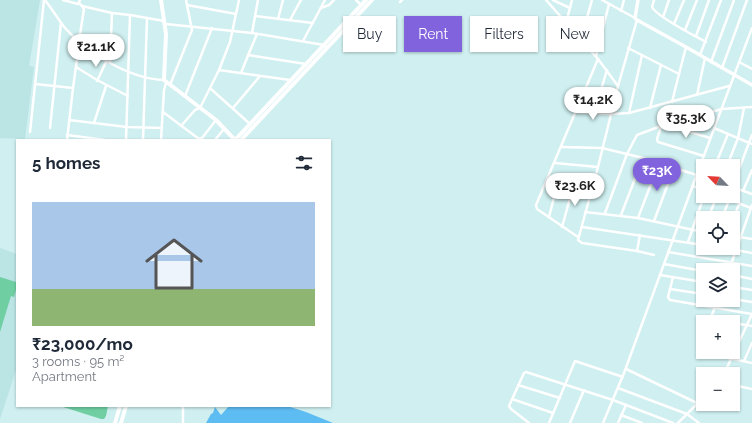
<!DOCTYPE html>
<meta charset="utf-8">
<style>
body{margin:0;font-family:Raleway,sans-serif;background:#f2f2f3;color:#1f2937;height:100vh;display:flex;flex-direction:column;font-size:15px;white-space:nowrap}
*{box-sizing:border-box;margin:0}
p{font-size:13px;color:#747a83}
.icon{flex:none;width:22px;height:22px;fill:none;stroke:currentColor;stroke-width:2;stroke-linecap:round;stroke-linejoin:round}
.map{position:relative;flex:1;overflow:hidden}
.panel{position:absolute;left:16px;top:139px;width:315px;height:268px;display:flex;flex-direction:column;background:#fff;border-radius:0px;box-shadow:0 1px 3px #0004}
.panel>*{flex:none}
.hud{position:absolute;left:343px;top:16px;width:349px;height:36px;display:flex;gap:8px}
.needle{width:26px;rotate:295deg}
.controls{position:absolute;left:696px;top:159px;display:grid;gap:8px}
.controls a{display:grid;place-items:center;width:44px;height:44px;border-radius:0px;background:#fff;box-shadow:0 1px 3px #0004;font-size:20px}
.price{position:absolute;translate:-50% -34px;padding:0 9px;border-radius:14px;background:#fff;color:#222;font-size:13px;line-height:26px;filter:drop-shadow(0 1px 2px #0008)}
.price::after{content:'';position:absolute;left:50%;top:24px;width:12px;height:9px;margin-left:-6px;background:inherit;clip-path:polygon(0 0,100% 0,50% 100%)}
.price.selected{background:#8263de;color:#fff}
ul{padding:0;list-style:none}
li{display:grid;align-content:center;gap:8px;height:212px;padding:0 16px}
li span{display:grid;place-items:center;height:124px;border-radius:0px;color:#555}
li>.icon{margin-inline-start:auto}
span .icon{width:72px;height:72px;fill:#fffc;stroke-width:1}
li b{font-size:17px}
h2{display:flex;justify-content:space-between;align-items:center;height:48px;padding:0 16px;font-size:17px}
.tag{padding:0 14px;border-radius:0px;background:#fff;box-shadow:0 1px 3px #0004;font-size:14px;line-height:36px}
.tag.selected{background:#8263de;color:#fff}
.map>svg:first-child{display:block}
.built{fill:#bbe4e5}
.green{fill:#6fcfa2}
.water{fill:#5dbcf2}
.lines{fill:none;stroke-linecap:round;stroke-linejoin:round}
.minor{stroke:#fff;stroke-width:2.5}
.tertiary{stroke:#fff;stroke-width:3.5}
.secondary{stroke:#fff;stroke-width:4}
</style>
<div class="map">
<svg width="752" height="423" viewBox="0 0 752 423">
<rect width="100%" height="100%" fill="#cfeff0"/>
<g class="built">
<path d="M0 0H40L29 66 34 67 25 139 0 138Z"/>
<path d="M0 248 17 254V367L0 419Z"/>
</g>
<g class="green">
<path d="M0 277 16 282 17 286 14 297 11 296 0 332Z"/>
<path d="M60 406H108L106 416 104 419H101Z"/>
</g>
<path class="water" d="M229 406H287L306 412 333 423H206L211 414 213 413 215 407 221 415Z"/>
<g class="lines">
<g class="minor">
<path d="M45 0C52 9 58 19 65 28 87 53 130 79 164 80"/>
<path d="M63 0 78 4 80 0"/>
<path d="M356 0 361 5"/>
<path d="M546 0 598 59 618 86"/>
<path d="M553 0 570 8"/>
<path d="M602 0 635 18"/>
<path d="M654 0 652 7C657 17 695 36 706 42"/>
<path d="M400 2 402 0"/>
<path d="M79 3 82 6 84 9 79 41"/>
<path d="M187 5 236 14"/>
<path d="M82 6 112 13 130 15 164 21"/>
<path d="M321 8 329 5 334 0"/>
<path d="M621 11 624 0"/>
<path d="M255 16 313 23"/>
<path d="M663 17 669 0"/>
<path d="M278 19 283 0"/>
<path d="M290 20 301 0"/>
<path d="M637 20 618 86 598 167 578 240 582 243 637 251 654 255"/>
<path d="M566 23 572 0"/>
<path d="M166 24 252 33 324 45 327 48"/>
<path d="M674 24 684 0"/>
<path d="M685 30 697 0"/>
<path d="M252 33 258 0"/>
<path d="M696 36 709 0"/>
<path d="M581 39 592 0"/>
<path d="M303 41 325 0"/>
<path d="M628 48 679 74 686 47"/>
<path d="M248 55 306 64"/>
<path d="M700 55 721 0"/>
<path d="M596 56 609 4"/>
<path d="M110 62 112 13"/>
<path d="M711 62 734 0"/>
<path d="M739 62 752 69"/>
<path d="M76 67 97 80 128 96"/>
<path d="M722 68 747 0"/>
<path d="M219 70 290 80"/>
<path d="M241 73 249 53 257 34"/>
<path d="M97 81 107 60"/>
<path d="M35 84 73 88 77 59 82 45"/>
<path d="M170 85 192 30 186 0"/>
<path d="M211 89 250 124"/>
<path d="M697 95 705 58"/>
<path d="M185 96 212 28"/>
<path d="M672 102 679 74"/>
<path d="M233 108 260 76"/>
<path d="M650 108 661 65"/>
<path d="M163 112 199 139 202 138 216 120"/>
<path d="M576 112 611 114 629 113 729 86"/>
<path d="M594 113 607 70"/>
<path d="M629 113 642 55"/>
<path d="M69 120 127 127 162 128"/>
<path d="M94 123 106 86"/>
<path d="M667 125 710 138"/>
<path d="M181 126 195 110 200 108 219 70 230 42 239 0"/>
<path d="M661 127 657 139 658 142 704 156"/>
<path d="M50 128 61 23"/>
<path d="M714 128 752 144"/>
<path d="M30 132 44 0"/>
<path d="M67 135 105 140"/>
<path d="M67 140 73 88"/>
<path d="M126 140 130 15"/>
<path d="M143 140 147 18"/>
<path d="M161 140 164 90 166 83"/>
<path d="M215 140 224 129"/>
<path d="M562 147 602 148 643 158 703 177"/>
<path d="M555 163 598 167"/>
<path d="M715 166 728 134"/>
<path d="M727 166 738 138 744 108"/>
<path d="M547 180 593 187"/>
<path d="M733 185 752 135"/>
<path d="M693 186 703 190"/>
<path d="M733 187 752 194"/>
<path d="M743 191 752 170"/>
<path d="M720 196 751 208"/>
<path d="M585 212 638 218 703 232"/>
<path d="M605 213 627 154 637 135 661 126 722 109 752 107"/>
<path d="M621 215 643 158"/>
<path d="M549 217 558 182"/>
<path d="M638 218 659 163"/>
<path d="M708 218 717 196"/>
<path d="M722 218 729 200"/>
<path d="M733 220 739 204"/>
<path d="M654 221 674 168"/>
<path d="M562 227 574 184"/>
<path d="M582 227 703 245"/>
<path d="M733 236 752 239"/>
<path d="M578 237 537 209 536 205 598 59"/>
<path d="M688 242 704 196"/>
<path d="M724 248 752 253"/>
<path d="M637 251 640 235"/>
<path d="M668 252 752 266"/>
<path d="M664 264 703 271"/>
<path d="M729 270 752 205"/>
<path d="M660 275 703 282"/>
<path d="M733 275 752 279"/>
<path d="M673 277 668 297 670 300 752 314 724 374"/>
<path d="M733 287 752 290"/>
<path d="M670 289 703 294"/>
<path d="M733 299 752 302"/>
<path d="M710 319 729 322"/>
<path d="M709 322 718 300"/>
<path d="M733 323 752 326"/>
<path d="M733 335 741 337"/>
<path d="M703 336V340"/>
<path d="M705 353 752 363"/>
<path d="M744 361 752 343"/>
<path d="M626 369 697 403"/>
<path d="M518 385 560 398"/>
<path d="M733 385 752 389"/>
<path d="M618 388 687 414 699 423"/>
<path d="M512 399 553 413"/>
<path d="M621 415 642 423"/>
<path d="M183 423V406"/>
<path d="M529 423 511 409 509 406 524 373 526 372 613 400 673 423"/>
<path d="M549 423 575 361 623 377"/>
<path d="M570 423 584 390"/>
<path d="M603 423 624 373 697 174 752 28"/>
<path d="M618 423 626 405"/>
<path d="M678 423 703 398"/>
</g>
<path class="tertiary" d="M638 0 635 18 637 20 686 47 752 85"/>
<g class="secondary">
<path d="M161 0 166 34 164 80 216 120 235 140"/>
<path d="M235 140 366 0"/>
<path d="M241 140 372 0"/>
<path d="M115 423 120 406"/>
<path d="M121 423 126 406"/>
</g>
</g>
</svg>
<div class="controls">
<a><svg class="needle" viewBox="-14 -14 28 28"><path d="M0-13l5 13h-10z" fill="#e53935"/><path d="M0 13l5-13h-10z" fill="#747a83"/></svg></a>
<a><svg class="icon" aria-label="locate" viewBox="0 0 24 24"><circle cx="12" cy="12" r="6"/><path d="M12 2v4M12 18v4M2 12h4M18 12h4"/></svg></a>
<a><svg class="icon" aria-label="layers" viewBox="0 0 24 24"><path d="M12 4l9 5-9 5-9-5zM3 14l9 5 9-5"/></svg></a>
<a>+</a>
<a>−</a>
</div>
<b class="price" style="left:96px;top:68px">₹21.1K</b>
<b class="price" style="left:593px;top:121px">₹14.2K</b>
<b class="price" style="left:686px;top:139px">₹35.3K</b>
<b class="price selected" style="left:657px;top:192px">₹23K</b>
<b class="price" style="left:575px;top:207px">₹23.6K</b>
<div class="hud">
<a class="tag">Buy</a>
<a class="tag selected">Rent</a>
<a class="tag">Filters</a>
<a class="tag">New</a>
</div>
<section class="panel">
<h2>5 homes<svg class="icon" aria-label="filters" viewBox="0 0 24 24"><path d="M4 7h16M4 17h16"/><circle cx="9" cy="7" r="2"/><circle cx="15" cy="17" r="2"/></svg></h2>
<ul>
<li><span style="background:linear-gradient(#a9c7e8 70%,#8fb573 0)"><svg class="icon" aria-label="home" viewBox="0 0 24 24"><path d="M3 11l9-7 9 7M6 9v11h12V9"/></svg></span><div><b>₹23,000/mo</b><p>3 rooms · 95 m²</p><p>Apartment</p></div></li>
</ul>
</section>
</div>
